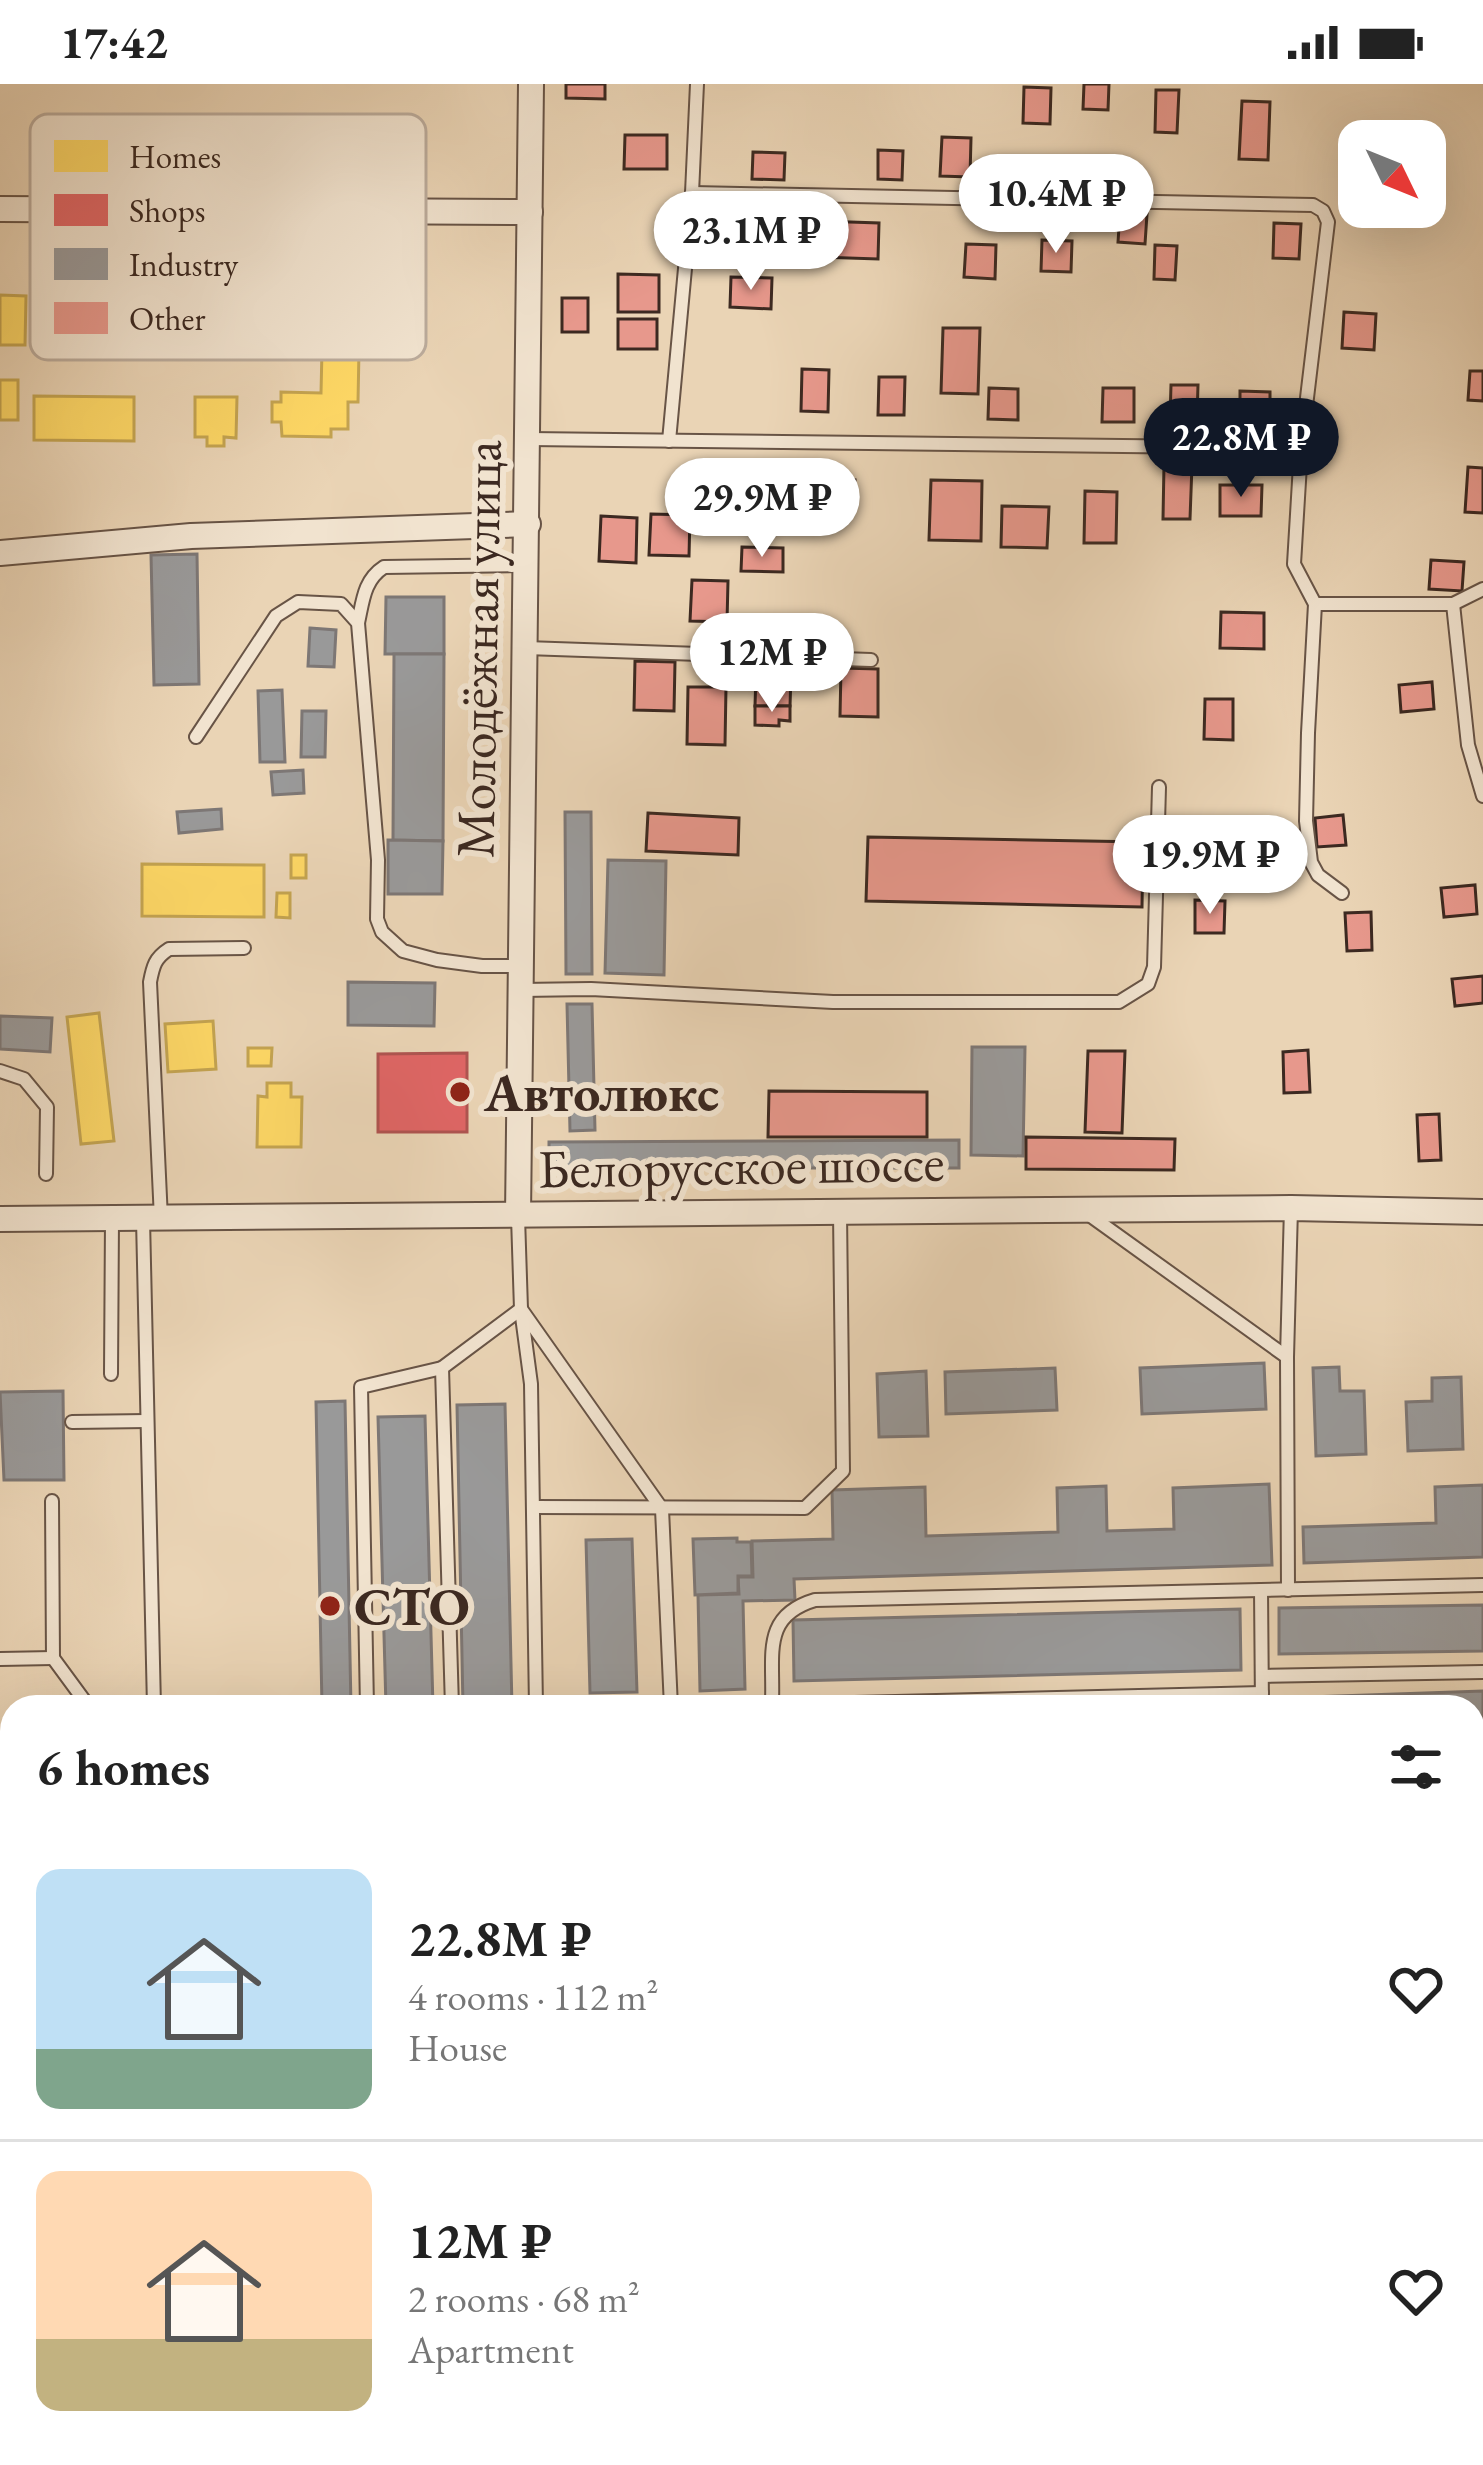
<!DOCTYPE html>
<meta charset="utf-8">
<style>
body{margin:0;font-family:"EB Garamond",serif;background:#f6f6f6;color:#222;height:100vh;display:flex;flex-direction:column;font-size:45px;white-space:nowrap}
*{box-sizing:border-box;margin:0}
p{font-size:39px;color:#767676}
.icon{flex:none;width:66px;height:66px;fill:none;stroke:currentColor;stroke-width:2;stroke-linecap:round;stroke-linejoin:round}
.map{position:relative;flex:1;overflow:hidden}
.details{position:absolute;left:0px;top:1611px;width:1485px;height:771px;display:flex;flex-direction:column;background:#fff;border-radius:36px 36px 0 0;box-shadow:0 12px 48px #0002}
.details>*{flex:none}
.needle{width:78px;rotate:133deg}
.tools{position:absolute;left:1338px;top:36px;display:grid;gap:24px}
.tools a{display:grid;place-items:center;width:108px;height:108px;border-radius:24px;background:#fff;box-shadow:0 12px 48px #0002;font-size:60px}
.price{position:absolute;translate:-50% -102px;padding:0 27px;border-radius:42px;background:#fff;color:#222;font-size:39px;line-height:78px;filter:drop-shadow(0 3px 6px #0008)}
.price::after{content:'';position:absolute;left:50%;top:72px;width:36px;height:27px;margin-left:-18px;background:inherit;clip-path:polygon(0 0,100% 0,50% 100%)}
.price.current{background:#111827;color:#fff}
ul{padding:0;list-style:none}
li{display:flex;align-items:center;gap:36px;height:300px;padding:0 36px}
li+li{border-top:3px solid #e0e0e0}
li span{display:grid;place-items:center;flex:none;width:336px;height:240px;border-radius:24px;color:#555}
li>.icon{margin-inline-start:auto}
span .icon{width:144px;height:144px;fill:#fffc;stroke-width:1}
li b{font-size:51px}
h2{display:flex;justify-content:space-between;align-items:center;height:144px;padding:0 36px;font-size:51px}
.status{display:flex;justify-content:space-between;align-items:center;height:84px;padding:0 60px;background:#fff;direction:ltr}
.status svg{height:33px;fill:currentColor}
.map>svg:first-child{display:block}
.homes{fill:#ffd966;stroke:#c4a451;stroke-width:3}
.shops{fill:#e06666;stroke:#af5451;stroke-width:3}
.industry{fill:#999;stroke:#7d7775;stroke-width:3}
.building{fill:#e7988c;stroke:#3c2921;stroke-width:3}
.lines{fill:none;stroke-linecap:round;stroke-linejoin:round}
.service-casing{stroke:#685446;stroke-width:16}
.minor-casing{stroke:#685446;stroke-width:28}
.service{stroke:#f1e3cf;stroke-width:12}
.minor{stroke:#f1e3cf;stroke-width:24}
.poi-dot{fill:#8f2418;stroke:#f1e3cf;stroke-width:4.5}
.labels{text-anchor:middle;dominant-baseline:central;stroke-width:12;stroke-linejoin:round;paint-order:stroke}
.street-label{font-size:54px;fill:#3c2921;stroke:#f1e3cf}
.poi-label{font-size:54px;font-weight:bold;fill:#3c2921;stroke:#f1e3cf;text-anchor:start}
.key{fill:#f1e3cf;stroke:#bbab9b;stroke-width:3}
.key-label{font-size:33px;fill:#3c2921}
</style>
<div class="status"><b>17:42</b><svg viewBox="0 0 49 12"><path d="M0 12V9h3v3zM5 12V6h3v6zM10 12V3h3v9zM15 12V0h3v12zM26 1h20v11H26zM47 4h2v5h-2z"/></svg></div>
<div class="map">
<svg width="1483" height="2381" viewBox="0 0 1483 2381">
<rect width="100%" height="100%" fill="#ead4b5"/>
<filter id="stains"><feTurbulence type="fractalNoise" baseFrequency=".00167" numOctaves="4"/><feColorMatrix values="0 0 0 0 .2 0 0 0 0 .09 0 0 0 0 .02 0 0 0 .5 -.17"/></filter>
<radialGradient id="worn" r=".72"><stop offset=".6" stop-color="#630" stop-opacity="0"/><stop offset="1" stop-color="#630" stop-opacity=".3"/></radialGradient>
<g class="homes">
<path d="M0 211 26 212 25 261H0Z"/>
<path d="M322 266H359L358 318H348V345H331V353L282 352 281 338H272V318H281V308L321 309Z"/>
<rect x="0" y="296" width="18" height="40"/>
<path d="M34 312 134 313V357L34 356Z"/>
<path d="M195 313H237L236 354 224 353V362H207V353H195Z"/>
<rect x="291" y="771" width="15" height="23"/>
<path d="M142 780 264 781V833L142 832Z"/>
<path d="M277 809H290V834L276 833Z"/>
<path d="M99 929 114 1057 81 1060 67 933Z"/>
<path d="M213 937 216 985 168 988 165 940Z"/>
<path d="M248 964H272L271 982H248Z"/>
<path d="M267 999H291V1013H302L301 1063H257L258 1012 267 1013Z"/>
</g>
<path class="shops" d="M467 969V1048H378V970Z"/>
<g class="industry">
<path d="M197 470 199 600 154 601 151 471Z"/>
<path d="M386 513H444V570H385Z"/>
<path d="M310 544 336 546 334 583 308 582Z"/>
<path d="M394 570H444L443 757 393 756Z"/>
<path d="M282 606 285 678H260L258 607Z"/>
<path d="M302 627H326L325 673H301Z"/>
<path d="M303 686 304 709 273 711 271 688Z"/>
<path d="M221 725 222 745 179 749 177 728Z"/>
<path d="M565 728H591L592 890H566Z"/>
<path d="M388 756 443 757 442 810H388Z"/>
<path d="M608 776 666 777 664 891 605 889Z"/>
<path d="M348 898 435 899 434 942 348 941Z"/>
<path d="M567 920H592L595 1046 570 1047Z"/>
<path d="M0 932 52 934 50 968 0 965Z"/>
<path d="M972 963H1025L1023 1072 971 1071Z"/>
<path d="M959 1056V1084H549V1058Z"/>
<path d="M1264 1279 1266 1325 1142 1330 1140 1284Z"/>
<path d="M1339 1283 1340 1307H1364L1366 1370 1316 1372 1313 1284Z"/>
<path d="M1055 1284 1057 1326 946 1330 945 1288Z"/>
<path d="M926 1287 928 1352 879 1353 877 1290Z"/>
<path d="M1461 1293 1463 1365 1408 1367 1406 1318 1432 1317V1294Z"/>
<path d="M63 1307 64 1396H4L0 1308Z"/>
<path d="M345 1317 351 1623H322L316 1318Z"/>
<path d="M505 1320 512 1623H463L457 1321Z"/>
<path d="M425 1332 433 1623H386L378 1333Z"/>
<path d="M1269 1400 1272 1481 794 1495 795 1516 743 1517 745 1605 700 1607 698 1511 739 1510 738 1493H753L752 1457 833 1455 832 1406 925 1403 926 1452 1058 1448 1057 1404 1106 1402 1107 1447 1174 1445 1173 1404Z"/>
<path d="M1483 1401V1473L1304 1479 1303 1443 1436 1439 1435 1403Z"/>
<path d="M737 1454V1458H751L752 1492H738V1509L695 1511 693 1455Z"/>
<path d="M632 1455 637 1608 590 1609 586 1456Z"/>
<path d="M1483 1521V1567L1279 1570V1524Z"/>
<path d="M1240 1525 1241 1586 794 1597 793 1536Z"/>
<path d="M1483 1607V1656L1473 1657V1623H1281V1614Z"/>
<rect x="1473" y="1701" width="10" height="49"/>
<rect x="0" y="1777" width="12" height="27"/>
<rect x="1473" y="1782" width="10" height="47"/>
<path d="M0 1832H12V1883L0 1882Z"/>
<path d="M6 1945H12V2016H7Z"/>
<path d="M339 2370H407V2381H340Z"/>
</g>
<g class="building">
<path d="M566 0H605V15L566 14Z"/>
<path d="M1084 0H1109L1108 26 1083 25Z"/>
<path d="M1024 3 1051 4 1050 40 1023 39Z"/>
<path d="M1156 6H1179L1177 49 1155 48Z"/>
<path d="M1242 17 1270 18 1268 76 1239 75Z"/>
<path d="M625 51H667V85H624Z"/>
<path d="M942 53 971 54 970 93 940 92Z"/>
<path d="M878 66 903 67 902 96 878 95Z"/>
<path d="M753 68 785 69 784 96 752 95Z"/>
<path d="M1120 129 1147 130 1145 160 1118 158Z"/>
<path d="M820 137 879 139 878 175 819 173Z"/>
<path d="M1274 139 1301 140 1299 175 1273 174Z"/>
<path d="M1042 156 1072 157 1071 188 1041 187Z"/>
<path d="M966 160 996 161 995 195 964 193Z"/>
<path d="M1155 161 1177 162 1175 196 1154 195Z"/>
<path d="M618 190 659 191V228H618Z"/>
<path d="M731 193 772 194 771 225 730 223Z"/>
<rect x="562" y="214" width="26" height="34"/>
<path d="M1344 228 1376 230 1374 266 1342 264Z"/>
<rect x="618" y="235" width="39" height="30"/>
<path d="M943 244H980L978 310 941 309Z"/>
<path d="M802 285 829 286 828 328 801 327Z"/>
<path d="M1470 287H1483V317L1468 316Z"/>
<path d="M879 293H905L904 331H878Z"/>
<path d="M1171 301H1198L1197 334H1170Z"/>
<path d="M989 304 1018 305V336L988 335Z"/>
<path d="M1103 304H1134V338H1102Z"/>
<path d="M1240 307 1270 308V341L1240 340Z"/>
<path d="M1164 381H1192L1190 435H1163Z"/>
<path d="M1468 383 1483 384V429L1465 428Z"/>
<path d="M825 395 855 396 854 427 825 426Z"/>
<path d="M931 396 982 397 981 457 929 456Z"/>
<path d="M1220 401H1262L1261 432H1220Z"/>
<path d="M1085 407 1117 408 1116 459H1084Z"/>
<path d="M1002 422 1049 423 1047 464 1001 463Z"/>
<path d="M651 430 690 431 689 472 649 471Z"/>
<path d="M601 432 637 434 636 479 599 477Z"/>
<path d="M742 463 783 464V488L741 487Z"/>
<path d="M1431 476 1464 478 1462 507 1429 505Z"/>
<path d="M692 496 728 497 727 538 690 537Z"/>
<path d="M1221 528 1264 529V565L1220 564Z"/>
<path d="M635 577 675 578 674 627 634 626Z"/>
<path d="M841 584 878 585V633L840 632Z"/>
<path d="M756 590 791 591 790 622H755Z"/>
<path d="M1432 598 1434 625 1401 628 1399 601Z"/>
<path d="M688 603H726L725 661 687 660Z"/>
<path d="M1205 615H1233V656L1204 655Z"/>
<path d="M755 622H790V637L779 636V642L755 641Z"/>
<path d="M648 729 739 734 738 771 646 767Z"/>
<path d="M1343 731 1346 761 1317 763 1315 734Z"/>
<path d="M868 753 1143 758 1142 823 866 817Z"/>
<path d="M1475 801 1477 830 1444 833 1441 804Z"/>
<path d="M1195 816 1225 817 1224 849H1195Z"/>
<path d="M1371 828 1372 866 1347 867 1345 829Z"/>
<path d="M1483 892V919L1455 922 1452 895Z"/>
<path d="M1308 966 1310 1008 1284 1009 1283 968Z"/>
<path d="M1088 967H1125L1122 1049 1085 1048Z"/>
<path d="M769 1007 927 1008V1053H768Z"/>
<path d="M1439 1030 1441 1076 1419 1077 1417 1031Z"/>
<path d="M1026 1053 1175 1055 1174 1086 1026 1085Z"/>
</g>
<g class="lines">
<g class="service-casing">
<g id="service">
<path d="M692 109 1313 121 1323 127 1328 138 1301 364 1294 480 1315 520 1308 649 1306 737 1311 778 1318 791 1342 809"/>
<path d="M529 355 1301 364"/>
<path d="M669 357 692 109 697 0"/>
<path d="M1315 520H1453L1483 505"/>
<path d="M1453 520 1468 661 1483 712"/>
<path d="M358 539C363 516 364 496 384 483L526 481"/>
<path d="M526 564 871 576"/>
<path d="M196 653 276 532 298 518 341 520 358 539 378 776 377 835 382 848 403 867 437 876 482 882H522"/>
<path d="M521 906 591 905 833 918H1119L1148 900 1154 883 1159 703"/>
<path d="M0 987 24 995 47 1023 46 1090"/>
<path d="M1088 1130 1287 1273"/>
<path d="M518 1133 521 1225 531 1300 536 1623"/>
<path d="M143 1135 154 1623"/>
<path d="M161 1135 150 898C153 882 155 874 169 865L244 864"/>
<path d="M111 1290 112 1135"/>
<path d="M72 1338 147 1337"/>
<path d="M52 1417 53 1574 89 1623"/>
<path d="M533 1423 805 1424 843 1387 840 1128"/>
<path d="M1261 1506 1262 1623"/>
<path d="M1288 1506 1287 1273 1291 1124"/>
<path d="M0 1575 53 1574"/>
<path d="M1262 1592 1483 1588"/>
<path d="M772 1618C774 1571 761 1532 815 1516L1483 1501"/>
<path d="M367 1623 361 1303 442 1284"/>
<path d="M452 1623 442 1284 521 1225 662 1425 671 1623"/>
<path d="M686 1623 1262 1609"/>
<path d="M0 1665 12 1664"/>
<path d="M1473 1682 1483 1681"/>
<path d="M0 1758 12 1760"/>
<path d="M1473 1767 1483 1766"/>
<path d="M1473 1846H1483"/>
<path d="M1473 1904H1483"/>
<path d="M0 1916H12"/>
</g>
</g>
<g class="minor-casing">
<g id="minor">
<path d="M0 125 530 128"/>
<path d="M0 469 191 452 528 440"/>
<path d="M518 1132 531 0"/>
<path d="M0 1135 1291 1124 1483 1128"/>
<path d="M1473 2166H1483"/>
<path d="M553 2370 554 2381"/>
<path d="M962 2370V2381"/>
<path d="M1258 2370V2381"/>
</g>
</g>
<use href="#service" class="service"/>
<use href="#minor" class="minor"/>
</g>
<g class="poi-dot">
<circle cx="460" cy="1008" r="12"/>
<circle cx="330" cy="1522" r="12"/>
</g>
<g class="labels">
<g class="street-label">
<text transform="translate(478 565) rotate(-89)">Молодёжная улица</text>
<text transform="translate(741 1081) rotate(-1)">Белорусское шоссе</text>
</g>
<g class="poi-label">
<text x="484" y="1008">Автолюкс</text>
<text x="354" y="1522">СТО</text>
</g>
</g>
<rect x="30" y="30" width="396" height="246" rx="18" class="key"/>
<rect x="54" y="56" width="54" height="32" fill="#ffd966"/>
<rect x="54" y="110" width="54" height="32" fill="#e06666"/>
<rect x="54" y="164" width="54" height="32" fill="#999"/>
<rect x="54" y="218" width="54" height="32" fill="#e7988c"/>
<g class="key-label">
<text x="129" y="84">Homes</text>
<text x="129" y="138">Shops</text>
<text x="129" y="192">Industry</text>
<text x="129" y="246">Other</text>
</g>
<rect width="100%" height="100%" filter="url(#stains)"/>
<rect width="100%" height="100%" fill="url(#worn)"/>
</svg>
<div class="tools">
<a><svg class="needle" viewBox="-14 -14 28 28"><path d="M0-13l5 13h-10z" fill="#e53935"/><path d="M0 13l5-13h-10z" fill="#767676"/></svg></a>
</div>
<b class="price" style="left:1056px;top:172px">10.4M ₽</b>
<b class="price" style="left:751px;top:209px">23.1M ₽</b>
<b class="price current" style="left:1241px;top:416px">22.8M ₽</b>
<b class="price" style="left:762px;top:476px">29.9M ₽</b>
<b class="price" style="left:772px;top:631px">12M ₽</b>
<b class="price" style="left:1210px;top:833px">19.9M ₽</b>
<section class="details">
<h2>6 homes<svg class="icon" aria-label="filters" viewBox="0 0 24 24"><path d="M4 7h16M4 17h16"/><circle cx="9" cy="7" r="2"/><circle cx="15" cy="17" r="2"/></svg></h2>
<ul>
<li><span style="background:linear-gradient(#bfe0f5 75%,#7fa58c 0)"><svg class="icon" aria-label="home" viewBox="0 0 24 24"><path d="M3 11l9-7 9 7M6 9v11h12V9"/></svg></span><div><b>22.8M ₽</b><p>4 rooms · 112 m²</p><p>House</p></div><svg class="icon" aria-label="heart" viewBox="0 0 24 24"><path d="M12 20l-8-8c-3-5 5-10 8-4 3-6 11-1 8 4z"/></svg></li>
<li><span style="background:linear-gradient(#ffd9b3 70%,#c2b280 0)"><svg class="icon" aria-label="home" viewBox="0 0 24 24"><path d="M3 11l9-7 9 7M6 9v11h12V9"/></svg></span><div><b>12M ₽</b><p>2 rooms · 68 m²</p><p>Apartment</p></div><svg class="icon" aria-label="heart" viewBox="0 0 24 24"><path d="M12 20l-8-8c-3-5 5-10 8-4 3-6 11-1 8 4z"/></svg></li>
</ul>
</section>
</div>
